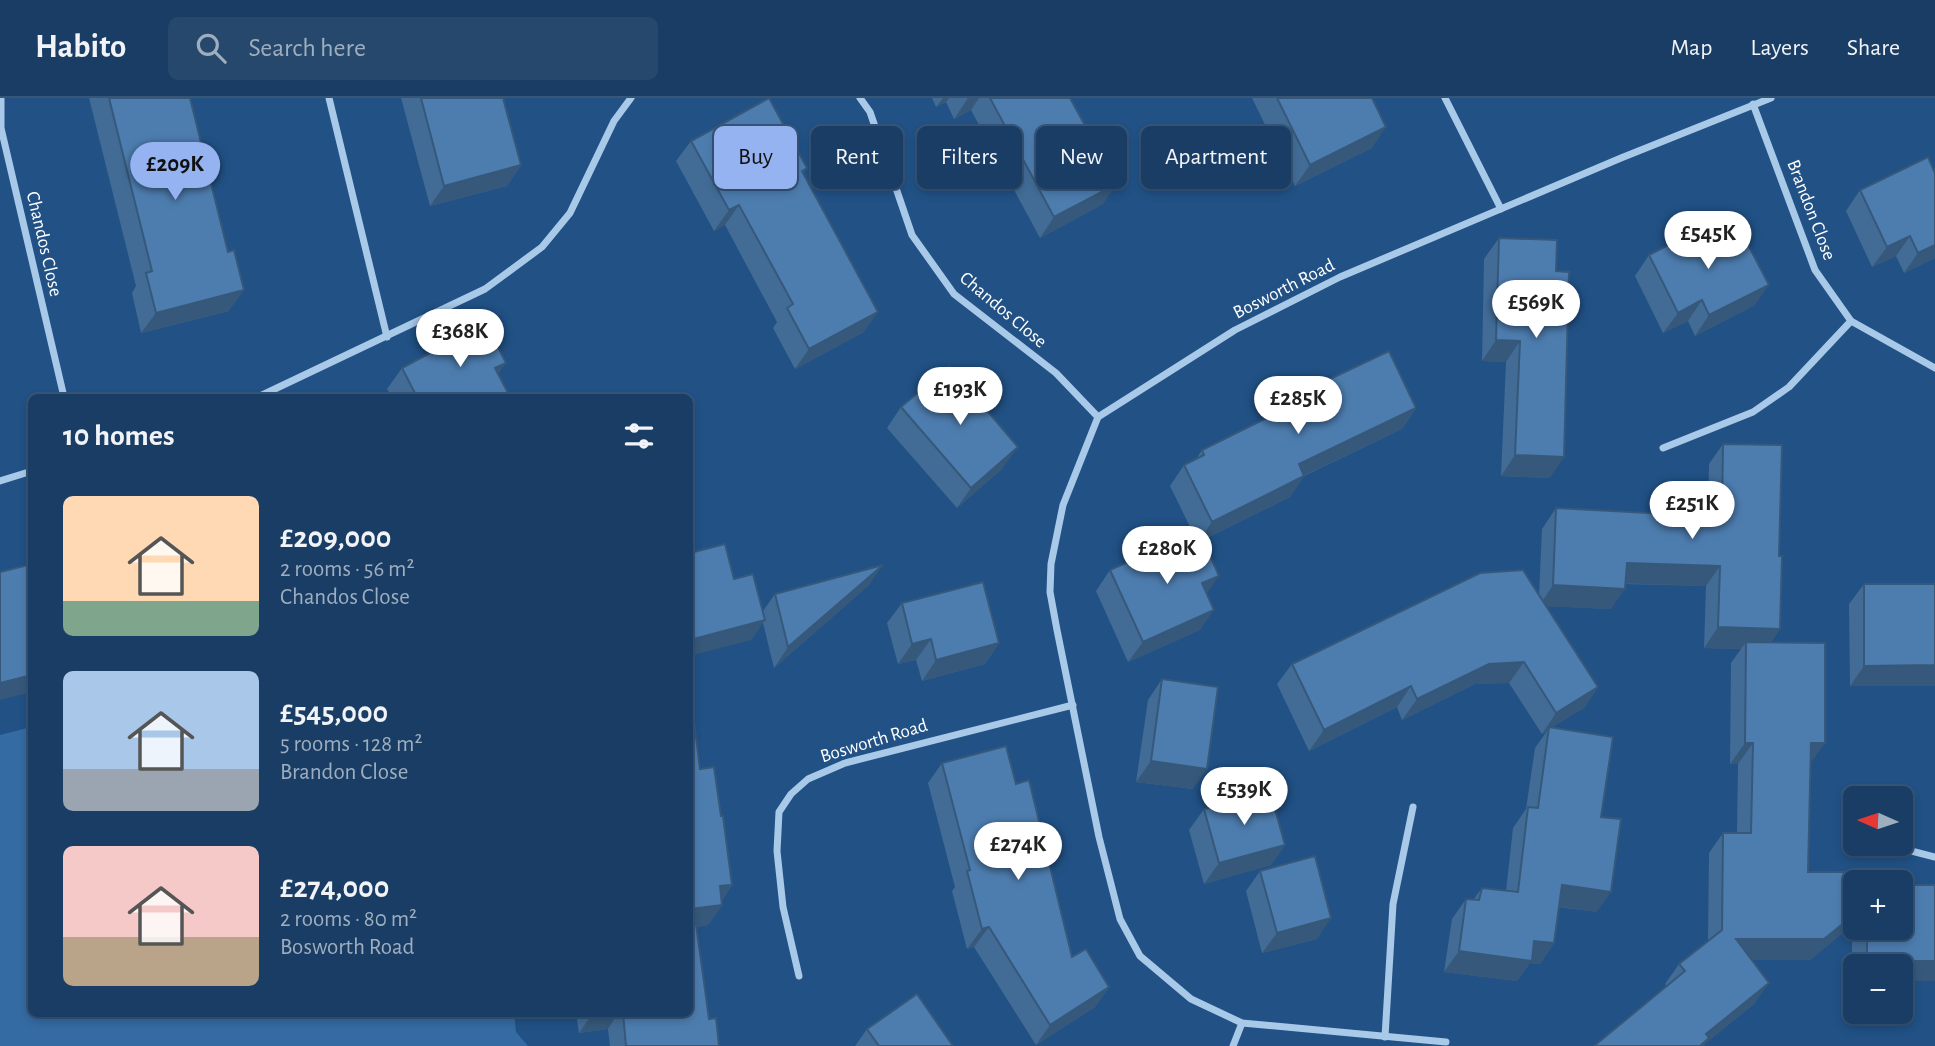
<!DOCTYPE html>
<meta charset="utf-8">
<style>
body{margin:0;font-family:"Alegreya Sans",sans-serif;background:#26486d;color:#f1f3f6;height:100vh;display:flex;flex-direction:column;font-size:26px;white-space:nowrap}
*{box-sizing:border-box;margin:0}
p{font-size:23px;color:#9faebf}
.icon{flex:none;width:38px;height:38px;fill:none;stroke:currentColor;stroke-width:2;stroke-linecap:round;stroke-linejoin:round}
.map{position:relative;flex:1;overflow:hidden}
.drawer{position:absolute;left:28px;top:296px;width:665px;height:623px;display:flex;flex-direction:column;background:#193d64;border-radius:10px;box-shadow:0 4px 10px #0003,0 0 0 2px #375678}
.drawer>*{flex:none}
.guide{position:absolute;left:714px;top:28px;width:665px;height:63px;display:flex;gap:14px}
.needle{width:46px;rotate:273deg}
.fabs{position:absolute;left:1843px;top:688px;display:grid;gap:14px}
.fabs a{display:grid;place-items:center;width:70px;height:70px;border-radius:10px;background:#193d64;box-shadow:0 4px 10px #0003,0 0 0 2px #375678;font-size:35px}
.price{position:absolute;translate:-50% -60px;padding:0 16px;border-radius:24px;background:#fff;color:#222;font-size:23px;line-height:46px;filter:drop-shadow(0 2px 4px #0008)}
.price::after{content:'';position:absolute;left:50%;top:42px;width:21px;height:16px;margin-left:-10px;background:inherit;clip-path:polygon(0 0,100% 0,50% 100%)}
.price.selected{background:#95b2f1;color:#111}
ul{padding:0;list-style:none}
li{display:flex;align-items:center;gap:21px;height:175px;padding:0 35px}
li span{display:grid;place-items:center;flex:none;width:196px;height:140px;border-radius:10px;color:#555}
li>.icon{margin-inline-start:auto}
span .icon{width:84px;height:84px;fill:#fffc;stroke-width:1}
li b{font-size:30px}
h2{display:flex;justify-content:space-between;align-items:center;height:84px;padding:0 35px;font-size:30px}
.chip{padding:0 24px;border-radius:10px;background:#193d64;box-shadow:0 4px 10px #0003,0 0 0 2px #375678;font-size:24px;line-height:63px}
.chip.selected{background:#95b2f1;color:#111}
header{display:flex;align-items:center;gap:42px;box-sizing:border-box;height:98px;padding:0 35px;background:#193d64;border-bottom:2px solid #375678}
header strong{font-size:33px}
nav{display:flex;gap:38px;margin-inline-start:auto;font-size:24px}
.search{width:490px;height:63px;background:#26486d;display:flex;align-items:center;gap:18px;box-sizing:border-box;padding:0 24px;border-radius:10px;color:#9faebf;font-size:26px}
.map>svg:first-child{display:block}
.green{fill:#346ba2}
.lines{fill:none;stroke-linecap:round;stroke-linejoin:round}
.minor{stroke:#a9c9e9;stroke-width:7}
.wall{fill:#426c96;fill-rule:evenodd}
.shaded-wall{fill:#36587a}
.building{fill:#4d7daf;stroke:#36587a;stroke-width:2}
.labels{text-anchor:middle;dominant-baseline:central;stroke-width:7;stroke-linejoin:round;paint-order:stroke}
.street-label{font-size:19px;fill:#fff;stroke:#215185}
</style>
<header>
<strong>Habito</strong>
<div class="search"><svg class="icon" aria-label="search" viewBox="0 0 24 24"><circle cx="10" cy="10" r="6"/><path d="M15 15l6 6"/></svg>Search here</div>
<nav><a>Map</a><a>Layers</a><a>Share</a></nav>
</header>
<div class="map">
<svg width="1935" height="948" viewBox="0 0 1935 948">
<rect width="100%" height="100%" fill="#215185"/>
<path class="green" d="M31 629 32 915H514L516 934 528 948H0V637Z"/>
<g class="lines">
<g class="minor">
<path d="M1 0V30L64 299"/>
<path d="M329 0 387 239"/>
<path d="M860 0 870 14 912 137 954 196 1056 275 1098 319"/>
<path d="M1445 0 1501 111"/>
<path d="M1753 6 1815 172 1851 223 1935 270"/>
<path d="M258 299 485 191 542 149 570 115 614 23 631 0"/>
<path d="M1663 350 1753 314 1789 289 1851 223"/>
<path d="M0 383 32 373"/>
<path d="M1892 748 1935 759"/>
<path d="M799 878 783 809 777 753 779 714 791 696 808 681 845 665 1073 607"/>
<path d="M1385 939 1393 806 1413 709"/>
<path d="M1446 944 1242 925 1191 901 1140 858 1120 821 1099 739 1057 532 1050 494 1051 466 1063 407 1098 319 1235 232 1340 179 1621 60 1771 0"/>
<path d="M1233 948 1242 925"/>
</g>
</g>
<g class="wall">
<path d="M89 0H190L229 213 141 235 132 195 136 188Z"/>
<path d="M401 0H503L521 67 507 88 430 108Z"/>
<path d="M932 0H1070L1103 106 1040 140 971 12 954 21 946 4 936 9Z"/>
<path d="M1252 0H1372V50L1295 88Z"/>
<path d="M691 43 807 70 803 75 864 234 795 271 773 230 777 224 725 127 714 133 676 63Z"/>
<path d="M1860 92 1935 160 1904 175 1896 158 1872 169 1846 113Z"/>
<path d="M1499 140 1556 173 1550 380 1501 378 1506 264 1482 263 1484 161Z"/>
<path d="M1649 157 1755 207 1695 238 1688 223 1663 235 1635 178Z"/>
<path d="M402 270 498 276 510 299H392L387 291Z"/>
<path d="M1294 298 1416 310 1402 331 1304 378 1290 399 1203 442 1207 496 1200 532 1128 564 1096 493 1110 472 1193 435 1170 388 1184 367 1196 361 1202 352 1285 311Z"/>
<path d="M901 309 1003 370 957 410 887 330Z"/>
<path d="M1723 346 1779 458 1780 531 1770 545 1810 665 1808 774 1908 787H1935V883H1900V868H1855V883H1852V827L1810 862H1751L1755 905 1707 944 1665 886 1679 866 1708 844 1709 755 1723 735H1737L1738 666H1730L1731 565 1741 551 1704 550 1706 488 1626 486 1611 511 1546 508 1598 589 1584 610 1552 629 1601 719 1597 814 1559 809 1554 845 1540 866 1530 865 1517 883 1444 874 1452 821 1466 801 1473 802 1482 790 1506 793 1513 730 1526 711 1535 650 1547 633 1542 636 1509 585 1475 586 1402 622 1397 609 1309 653 1277 586 1292 566 1539 498 1542 431 1556 410 1708 418 1709 366ZM1855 784 1900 830H1855Z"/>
<path d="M734 481 763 513 775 496 869 487 774 570 763 525 751 542Z"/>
<path d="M1864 486H1935V588H1850L1849 506Z"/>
<path d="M902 505 999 545 985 566 922 583 916 562 898 566 887 525Z"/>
<path d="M1162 581 1193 691 1136 684 1148 602Z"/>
<path d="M942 665 1016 686 1072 859 1109 889 1095 909 1036 947 974 849 967 851 952 793 955 789 928 685Z"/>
<path d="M700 671 721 718 732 787 722 802V807L708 827 696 829 709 921 719 948H610L608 931 579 935 576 915H690Z"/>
<path d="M1204 711 1285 747 1271 767 1204 786 1189 732Z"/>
<path d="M1260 773 1317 841 1262 855 1246 793Z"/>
<path d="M867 931 953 948H855Z"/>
</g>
<g class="shaded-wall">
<path d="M943 0H949L946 4 936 9Z"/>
<path d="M968 0H979L971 12 954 21Z"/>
<path d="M1386 29 1372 50 1295 88 1310 67Z"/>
<path d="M521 67 507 88 430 108 444 88Z"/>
<path d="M1117 86 1103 106 1040 140 1054 119Z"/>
<path d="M739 107 725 127 714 133 729 112Z"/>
<path d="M1910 138 1896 158 1872 169 1887 149Z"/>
<path d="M1935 147V160L1904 175 1918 155Z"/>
<path d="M1769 187 1755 207 1695 238 1709 217Z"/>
<path d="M244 192 229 213 141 235 156 215Z"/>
<path d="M1702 202 1688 223 1663 235 1678 215Z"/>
<path d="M878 214 864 234 795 271 809 251Z"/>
<path d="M1496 242 1520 243 1506 264 1482 263Z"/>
<path d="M506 265 492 285 495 270Z"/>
<path d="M1416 310 1402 331 1284 387 1299 366Z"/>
<path d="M1018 349 1003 370 957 410 971 390Z"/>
<path d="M1515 357 1564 359 1550 380 1501 378Z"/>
<path d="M1304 378 1290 399 1197 445 1212 424Z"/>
<path d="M1627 465 1720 468 1706 488 1612 485Z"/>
<path d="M883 467 869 487 774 570 788 549Z"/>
<path d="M1219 478 1205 498 1202 485Z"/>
<path d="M1553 487 1625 491 1611 511 1539 508Z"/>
<path d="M1214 512 1200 532 1128 564 1143 544Z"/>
<path d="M765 522 751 542 690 558V542Z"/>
<path d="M1718 529 1780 531 1765 551 1746 544 1741 551 1704 550Z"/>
<path d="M931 541 916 562 898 566 912 546Z"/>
<path d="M999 545 985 566 922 583 936 562Z"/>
<path d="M1524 564 1509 585 1475 586 1402 622 1417 601 1489 566Z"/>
<path d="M1935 567V588H1850L1864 568Z"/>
<path d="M32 577V594L0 602V585Z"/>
<path d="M1411 588 1397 609 1309 653 1324 632Z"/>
<path d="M1598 589 1584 610 1549 631V629L1547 633 1542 636 1556 615Z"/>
<path d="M1745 645H1753L1738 666H1730Z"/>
<path d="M1811 645H1825L1810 666Z"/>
<path d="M1151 663 1207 671 1193 691 1136 684Z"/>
<path d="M1285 747 1271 767 1204 786 1219 765Z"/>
<path d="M732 787 718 807H722L708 827 690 830V811L720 788Z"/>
<path d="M1562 787 1611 794 1597 814 1548 807Z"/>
<path d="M1855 816V824L1852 827 1810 862H1721L1736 841Z"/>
<path d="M1331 820 1317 841 1262 855 1277 835Z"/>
<path d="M989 829 974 849 967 851 982 831Z"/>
<path d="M1534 843 1554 845 1540 866 1530 865 1517 883 1444 874 1459 853Z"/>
<path d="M1867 863H1935V883H1900V868H1863Z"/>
<path d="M1769 885 1755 905 1707 944 1704 948H1697L1706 936Z"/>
<path d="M1109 889 1095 909 1036 947 1050 927Z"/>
<path d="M593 915H618L608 931 579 935Z"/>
</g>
<g class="building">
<path d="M109 0H190L228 154 234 152 244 192 156 215 146 175 152 173Z"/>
<path d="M421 0H503L521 67 444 88Z"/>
<path d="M769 0 807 70 802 73 878 214 809 251 787 210 793 206 739 107 729 112 691 43Z"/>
<path d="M990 0H1070L1117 86 1054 119Z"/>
<path d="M1277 0H1372L1386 29 1310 67Z"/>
<path d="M1928 59 1935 75V147L1918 155 1910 138 1887 149 1860 92Z"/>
<path d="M1712 124 1727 152 1746 143 1769 187 1709 217 1702 202 1678 215 1649 157Z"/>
<path d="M1499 140 1557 142 1556 173 1569 174 1564 359 1515 357 1520 243 1496 242Z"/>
<path d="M486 225 506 265 495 270 510 299H417L402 270Z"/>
<path d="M1389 253 1416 310 1299 366 1304 378 1212 424 1184 367 1204 357 1202 352 1297 305 1294 298Z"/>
<path d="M949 268 1018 349 971 390 901 309Z"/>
<path d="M1723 346 1782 347 1779 458H1782L1780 531 1718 529 1720 468 1627 465 1625 491 1553 487 1556 410 1722 419Z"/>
<path d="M1199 432 1219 478 1202 485 1214 512 1143 544 1110 472Z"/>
<path d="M725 446 734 481 753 476 765 522 690 542V455Z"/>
<path d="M32 466V577L0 585V474Z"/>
<path d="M883 467 788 549 775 496Z"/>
<path d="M1523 472 1598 589 1556 615 1524 564 1489 566 1417 601 1411 588 1324 632 1292 566 1480 475Z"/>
<path d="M983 484 999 545 936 562 931 541 912 546 902 505Z"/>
<path d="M1864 486H1935V567L1864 568Z"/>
<path d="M1746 544 1825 545V645H1811L1808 774H1908V787H1935V863H1867V830H1900V784H1855V816L1824 841H1736L1769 885 1706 936 1709 940 1700 948H1594L1685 873 1679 866 1722 832 1723 735H1751L1753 645H1745Z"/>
<path d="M1162 581 1218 589 1207 671 1151 663Z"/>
<path d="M690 598 691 599 700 671 714 669 721 718H723L732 787 720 788 722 807 690 811Z"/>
<path d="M1549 629 1613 639 1601 719 1621 721 1611 794 1562 787 1554 845 1534 843 1532 863 1459 853 1466 801 1479 802 1482 790 1518 794 1528 709 1538 710Z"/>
<path d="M1006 648 1016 686 1029 682 1072 859 1086 851 1109 889 1050 927 989 829 982 831 967 773 970 772 942 665Z"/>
<path d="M1270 693 1285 747 1219 765 1204 711Z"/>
<path d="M1315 758 1331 820 1277 835 1260 773Z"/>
<path d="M696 826 709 921 716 920 719 948H626L623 915H690V827Z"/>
<path d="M917 896 953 948H879L867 931Z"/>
</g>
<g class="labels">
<g class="street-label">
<text transform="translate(1811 112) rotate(69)">Brandon Close</text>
<text transform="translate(44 146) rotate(77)">Chandos Close</text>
<text transform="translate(1284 191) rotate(-27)">Bosworth Road</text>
<text transform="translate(1003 212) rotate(40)">Chandos Close</text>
<text transform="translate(874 643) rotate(-17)">Bosworth Road</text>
</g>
</g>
</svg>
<div class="fabs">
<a><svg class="needle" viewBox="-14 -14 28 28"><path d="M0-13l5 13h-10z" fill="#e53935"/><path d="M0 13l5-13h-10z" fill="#9faebf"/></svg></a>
<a>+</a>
<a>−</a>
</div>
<b class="price selected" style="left:175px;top:104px">£209K</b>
<b class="price" style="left:1708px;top:173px">£545K</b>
<b class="price" style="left:1536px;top:242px">£569K</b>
<b class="price" style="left:460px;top:271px">£368K</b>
<b class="price" style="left:960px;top:329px">£193K</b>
<b class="price" style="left:1298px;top:338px">£285K</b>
<b class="price" style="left:1692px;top:443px">£251K</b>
<b class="price" style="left:1167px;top:488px">£280K</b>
<b class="price" style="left:1244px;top:729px">£539K</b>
<b class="price" style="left:1018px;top:784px">£274K</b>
<div class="guide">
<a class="chip selected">Buy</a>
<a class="chip">Rent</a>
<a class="chip">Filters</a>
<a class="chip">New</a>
<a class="chip">Apartment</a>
</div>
<section class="drawer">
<h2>10 homes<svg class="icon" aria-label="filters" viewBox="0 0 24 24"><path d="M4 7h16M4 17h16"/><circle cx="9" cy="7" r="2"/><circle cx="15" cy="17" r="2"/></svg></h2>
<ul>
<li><span style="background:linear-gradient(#ffd9b3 75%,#7fa58c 0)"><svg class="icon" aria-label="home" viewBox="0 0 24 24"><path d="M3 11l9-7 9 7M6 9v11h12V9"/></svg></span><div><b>£209,000</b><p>2 rooms · 56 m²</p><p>Chandos Close</p></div></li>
<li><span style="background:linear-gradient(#a9c7e8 70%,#9aa5b1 0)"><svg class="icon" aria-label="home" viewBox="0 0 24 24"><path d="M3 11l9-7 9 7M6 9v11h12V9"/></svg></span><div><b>£545,000</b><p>5 rooms · 128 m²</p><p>Brandon Close</p></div></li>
<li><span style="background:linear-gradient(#f6c9c9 65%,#b9a48a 0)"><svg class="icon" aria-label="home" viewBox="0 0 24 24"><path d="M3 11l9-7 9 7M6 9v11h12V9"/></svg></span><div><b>£274,000</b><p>2 rooms · 80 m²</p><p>Bosworth Road</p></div></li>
</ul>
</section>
</div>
